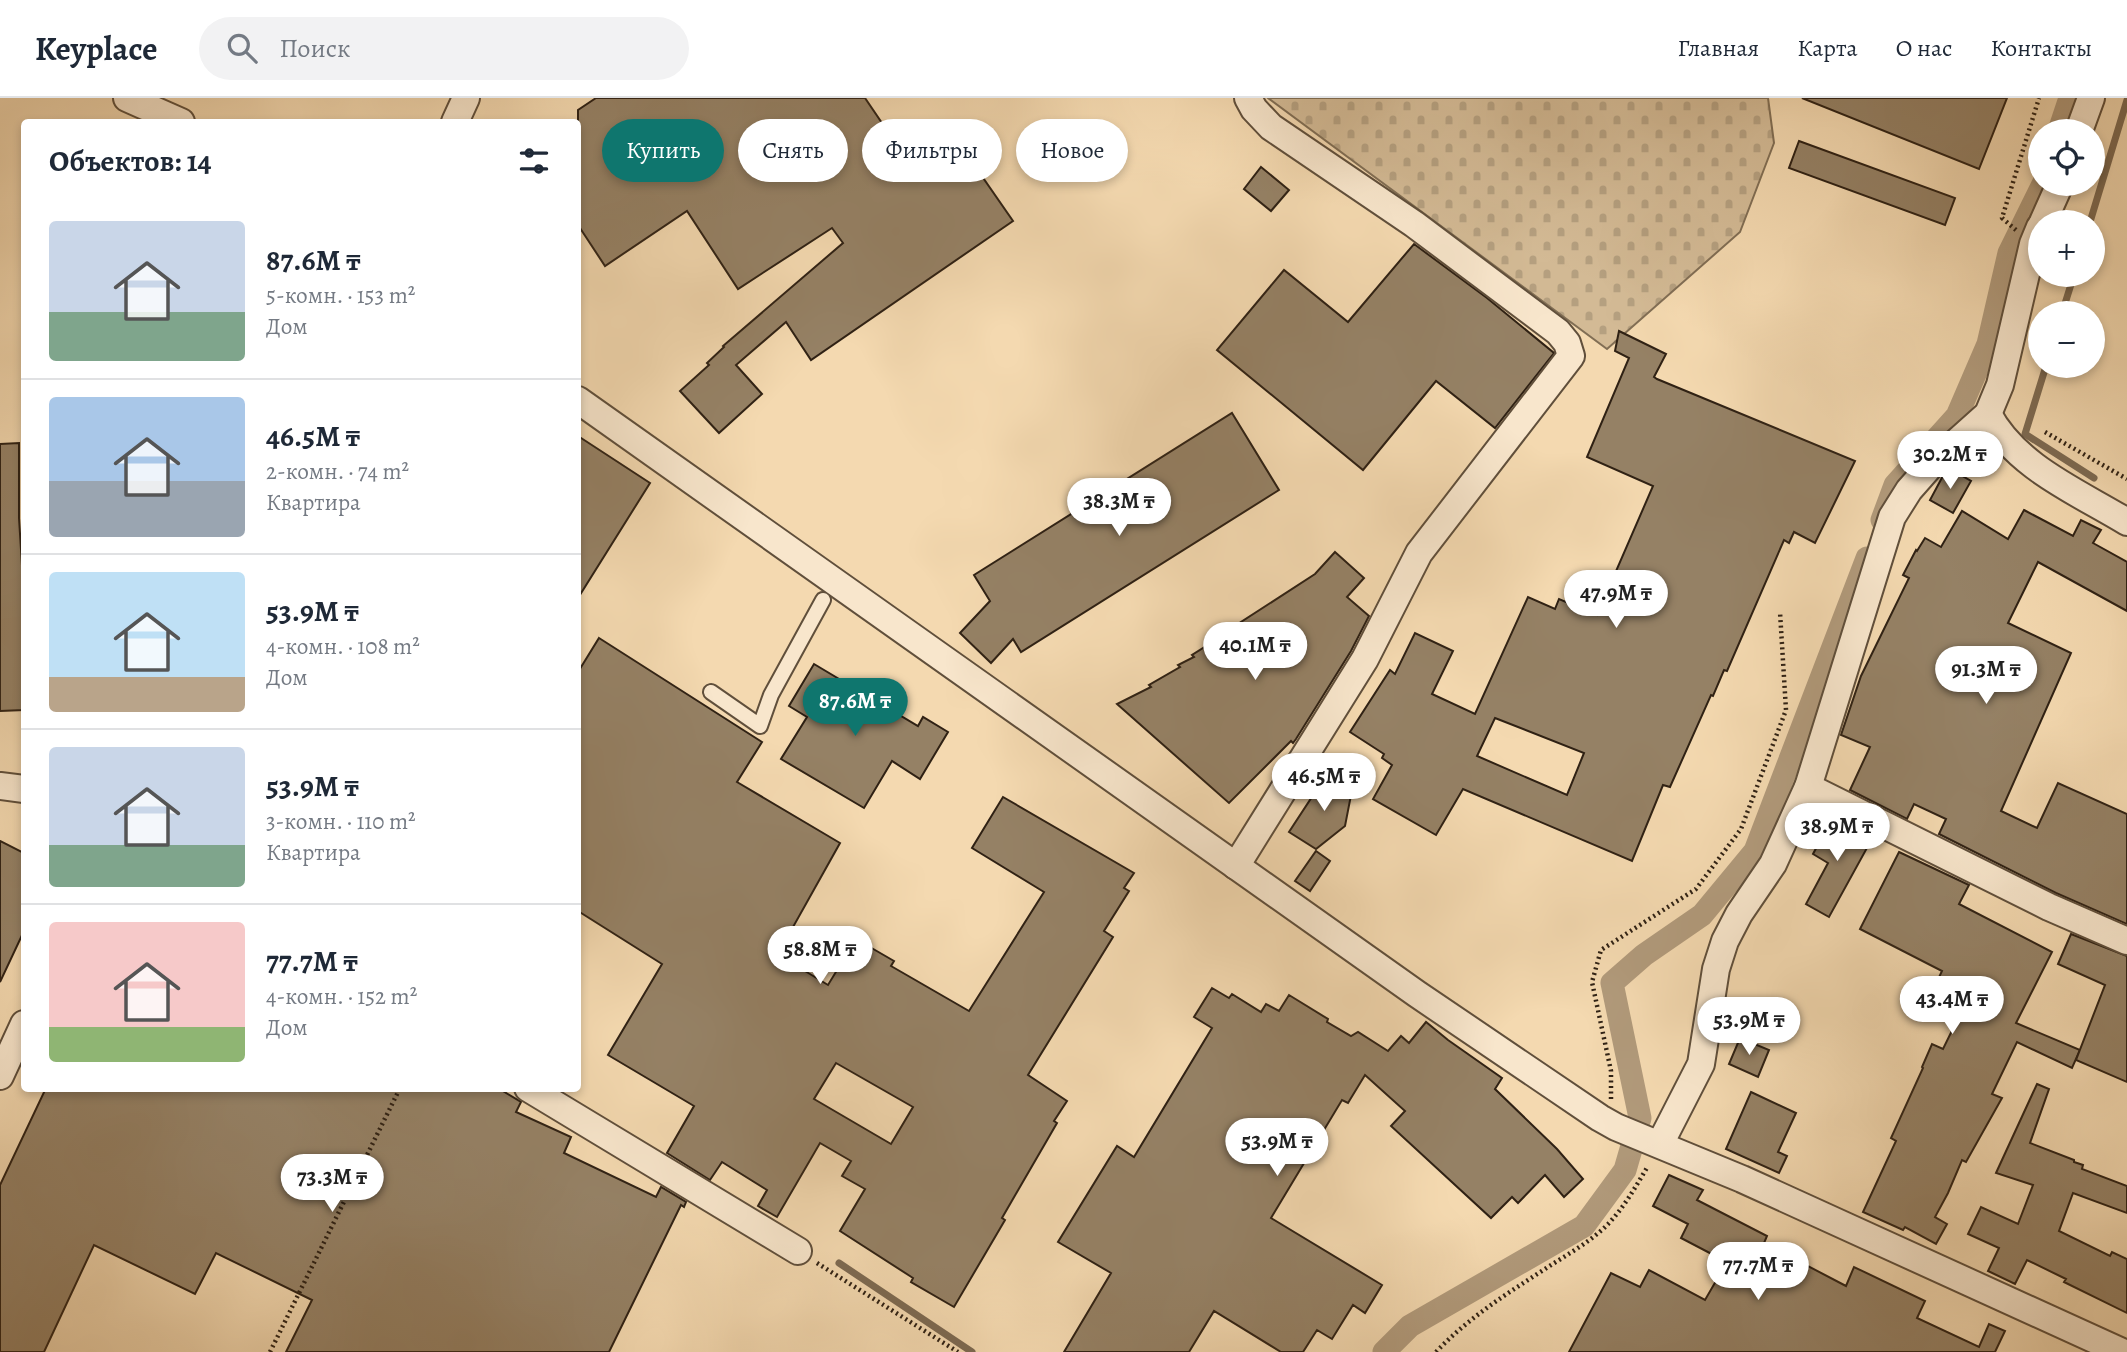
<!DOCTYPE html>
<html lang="ru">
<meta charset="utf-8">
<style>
body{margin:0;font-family:Alegreya,serif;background:#f2f2f3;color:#1f2937;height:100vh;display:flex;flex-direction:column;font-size:26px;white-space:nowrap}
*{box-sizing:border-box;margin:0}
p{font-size:23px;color:#747a83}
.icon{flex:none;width:38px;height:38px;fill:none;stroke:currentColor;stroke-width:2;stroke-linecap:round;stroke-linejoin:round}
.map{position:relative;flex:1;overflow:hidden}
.sheet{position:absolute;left:21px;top:21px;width:560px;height:973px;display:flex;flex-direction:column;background:#fff;border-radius:7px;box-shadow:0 4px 10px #0003}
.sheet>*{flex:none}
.guide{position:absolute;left:602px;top:21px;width:665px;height:63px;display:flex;gap:14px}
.controls{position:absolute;left:2028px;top:21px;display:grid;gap:14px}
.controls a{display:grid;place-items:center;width:77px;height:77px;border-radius:50%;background:#fff;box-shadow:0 4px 10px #0003;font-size:35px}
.price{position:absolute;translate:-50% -60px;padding:0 16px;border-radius:24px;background:#fff;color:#222;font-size:23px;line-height:46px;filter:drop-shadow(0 2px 4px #0008)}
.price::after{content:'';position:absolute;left:50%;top:42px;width:21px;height:16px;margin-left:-10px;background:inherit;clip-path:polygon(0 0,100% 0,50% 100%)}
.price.current{background:#0f766e;color:#fff}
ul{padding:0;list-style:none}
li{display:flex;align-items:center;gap:21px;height:175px;padding:0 28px}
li+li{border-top:2px solid #e0e1e3}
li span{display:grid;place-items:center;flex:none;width:196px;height:140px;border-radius:7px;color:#555}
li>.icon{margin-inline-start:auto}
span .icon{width:84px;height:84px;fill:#fffc;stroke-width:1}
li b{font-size:30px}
h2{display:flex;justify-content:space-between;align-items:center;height:84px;padding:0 28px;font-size:30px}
.chip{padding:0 24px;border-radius:32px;background:#fff;box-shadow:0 4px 10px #0003;font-size:24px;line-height:63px}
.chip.current{background:#0f766e;color:#fff}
header{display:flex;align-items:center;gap:42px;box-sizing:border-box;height:98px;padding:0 35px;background:#fff;border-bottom:2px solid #e0e1e3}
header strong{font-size:33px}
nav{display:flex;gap:38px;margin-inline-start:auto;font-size:24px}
.search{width:490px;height:63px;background:#f2f2f3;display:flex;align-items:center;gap:18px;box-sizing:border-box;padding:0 24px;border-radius:38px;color:#747a83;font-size:26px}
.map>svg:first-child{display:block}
.cemetery{fill:url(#cemetery-stones);stroke:#816e54;stroke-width:2}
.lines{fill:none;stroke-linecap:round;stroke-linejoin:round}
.stream{stroke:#7d6a52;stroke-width:7}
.canal{stroke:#b19a7b;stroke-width:23}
.building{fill:#958165;stroke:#2f2114;stroke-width:2;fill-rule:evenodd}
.lane-casing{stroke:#604f3b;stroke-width:18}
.street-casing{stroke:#604f3b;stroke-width:30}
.path{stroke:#2f2114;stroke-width:4.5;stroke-dasharray:2 3.5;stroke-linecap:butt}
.lane{stroke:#f8e6cc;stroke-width:14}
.street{stroke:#f8e6cc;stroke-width:26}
</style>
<header>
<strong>Keyplace</strong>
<div class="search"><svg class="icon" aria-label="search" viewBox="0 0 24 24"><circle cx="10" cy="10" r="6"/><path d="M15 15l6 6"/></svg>Поиск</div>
<nav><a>Главная</a><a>Карта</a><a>О нас</a><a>Контакты</a></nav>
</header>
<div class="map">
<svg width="2127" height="1254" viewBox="0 0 2127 1254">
<defs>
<pattern id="cemetery-stones" width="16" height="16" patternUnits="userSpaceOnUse" patternTransform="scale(1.75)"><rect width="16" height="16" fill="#d3ba95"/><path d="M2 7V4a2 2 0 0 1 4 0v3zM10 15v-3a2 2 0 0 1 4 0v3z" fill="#b5a080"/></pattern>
</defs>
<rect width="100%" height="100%" fill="#f4d9b0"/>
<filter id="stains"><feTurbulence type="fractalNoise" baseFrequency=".00286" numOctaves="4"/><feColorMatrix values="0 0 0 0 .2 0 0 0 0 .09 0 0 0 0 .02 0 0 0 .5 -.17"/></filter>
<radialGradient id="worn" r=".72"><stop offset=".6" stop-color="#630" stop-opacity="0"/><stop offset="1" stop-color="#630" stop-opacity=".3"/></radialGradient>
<path class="cemetery" d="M1268 0H1768L1774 45 1740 134 1607 251Z"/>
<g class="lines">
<g class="stream">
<path d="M2090 124 2127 2"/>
<path d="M2062 215 2074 177"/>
<path d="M2046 268 2025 336 2094 380"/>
<path d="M839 1165 972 1254"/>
</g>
<g class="canal">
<path d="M2059 33 2070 0"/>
<path d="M1882 422 1895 387 1957 318 1988 246 2009 155 2043 86"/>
<path d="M1384 1254 1410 1228 1584 1128 1625 1072 1640 1020 1612 885 1644 857 1702 817 1755 753 1867 460"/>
</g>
</g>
<g class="building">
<path d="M596 0H865L920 81 963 51 1013 123 811 262 786 224 736 267 762 296 719 335 680 293 709 267 707 265 724 249 723 248 843 145 832 130 738 191 687 113 605 168 578 127V12Z"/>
<path d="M1802 0H2007L1979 71Z"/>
<path d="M1799 43 1955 100 1945 127 1789 70Z"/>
<path d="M1261 69 1289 92 1271 113 1244 91Z"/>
<path d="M1414 146 1487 200 1554 255 1495 330 1436 283 1363 372 1217 252 1284 172 1348 224Z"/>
<path d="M1619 233 1666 256 1654 279 1657 281 1855 363 1815 445 1794 434 1789 445 1784 442 1727 573 1724 572 1713 598 1711 597 1670 689 1663 687 1632 763 1463 691 1436 737 1373 701 1392 667 1382 660 1384 656 1350 634 1390 572 1395 576 1415 535 1453 553 1432 596 1475 616 1528 499 1555 511 1559 501 1597 517 1653 388 1587 359 1629 260 1615 253ZM1495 620 1584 655 1567 697 1477 658Z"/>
<path d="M1232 315 1279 392 1021 554 1013 541 991 565 960 535 990 503 974 477Z"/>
<path d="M578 338 650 385 578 500Z"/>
<path d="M19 345V420L24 499V612L0 613V346Z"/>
<path d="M1950 371 1971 383 1953 415 1930 402 1944 376Z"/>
<path d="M2024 412 2073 438 2081 422 2101 432 2093 445 2127 464V513L2038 464 2008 525 2071 555 2001 713 2037 730 2058 685 2127 716V826L2056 795 1939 736 1946 721 1914 706 1907 721 1850 692 1870 649 1841 637 1861 578 1909 480 1903 477 1916 452 1917 453 1925 440 1941 449 1962 413 2008 441Z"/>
<path d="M1335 454 1364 480 1347 499 1369 518 1351 553 1296 641 1293 645 1291 643 1229 705 1117 606 1151 589 1149 587 1180 569 1178 567 1194 559 1192 557 1222 538 1221 537 1315 476Z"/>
<path d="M599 540 762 644 737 684 840 745 793 829 803 834 787 862 828 887 856 841 894 863 891 868 969 913 1044 794 972 750 1003 699 1134 775 1124 790 1129 793 1104 833 1113 839 1028 977 1067 1003 1054 1023 1057 1025 1002 1120 1005 1122 954 1209 911 1184 913 1180 840 1133 865 1091 842 1078 851 1063 820 1045 777 1119 758 1108 767 1092 722 1064 710 1082 667 1055 694 1008 608 957 662 866 578 813V574ZM836 965 913 1009 891 1046 814 1001Z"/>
<path d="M814 566 918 628 923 619 948 634 920 681 892 663 864 710 781 661 807 619 789 608Z"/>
<path d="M1327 676 1352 692 1345 728 1316 751 1289 734Z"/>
<path d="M1833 719 1873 739 1829 819 1806 806 1828 765 1813 756Z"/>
<path d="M0 743 24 755V833L0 884Z"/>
<path d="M1316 753 1330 763 1310 793 1295 783Z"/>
<path d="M1899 754 1969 787 1959 806 2052 854 2016 925 2080 952 2072 970 2017 944 1992 996 2002 1000 1966 1064 1962 1062 1948 1095 1935 1119 1947 1126 1936 1146 1905 1129 1903 1132 1863 1114 1896 1043 1891 1040 1923 970 1922 969 1932 946 1943 951 1965 906 1934 890 1942 873 1860 831Z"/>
<path d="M2071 836 2127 858V984L2076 962 2105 887 2058 866Z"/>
<path d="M1212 890 1229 900 1232 896 1261 914 1266 906 1279 913 1289 897 1328 921 1327 924 1351 938 1358 934 1388 953 1401 938 1409 945 1426 924 1448 942 1502 980 1495 991 1557 1051 1583 1081 1564 1099 1545 1077 1518 1105 1512 1099 1491 1120 1391 1028 1405 1013 1365 977 1348 1005 1342 1002 1271 1120 1382 1187 1365 1215 1353 1207 1332 1241 1317 1232 1303 1254H1281L1214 1213 1189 1254H1064L1111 1175 1058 1144 1117 1048 1134 1059 1212 930 1194 919Z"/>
<path d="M1740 940 1769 952 1758 979 1729 966Z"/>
<path d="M2037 986 2049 991 2030 1045 2074 1062V1064L2083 1067 2082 1071 2127 1088V1115L2073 1095 2059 1133 2110 1158 2112 1154 2127 1161V1215L2064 1184 2066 1181 2027 1162 2015 1186 1988 1173 1999 1150 1968 1136 1981 1109 2018 1126 2033 1087 1996 1075Z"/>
<path d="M46 990H498L521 1004 516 1014 571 1039 564 1055 656 1099 661 1089 686 1104 684 1109 681 1107 609 1254H286L312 1202 216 1155 195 1196 94 1147 44 1254H0V1087Z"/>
<path d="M1751 994 1796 1015 1778 1054 1787 1058 1779 1075 1726 1051Z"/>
<path d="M1669 1077 1703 1092 1697 1102 1767 1138 1764 1145 1846 1188 1854 1169 1925 1203 1917 1220 1979 1249 1989 1226 2005 1233 1995 1254H1569L1611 1175 1640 1189 1649 1172 1705 1202 1727 1164 1681 1140 1688 1126 1653 1108Z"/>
</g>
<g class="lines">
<g class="lane-casing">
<path id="lane" d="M711 594 760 628 771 597 823 502"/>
</g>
<g class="street-casing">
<g id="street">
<path d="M127 0 181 24"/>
<path d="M455 24 466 0"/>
<path d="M2079 33 2091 0"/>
<path d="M2043 124 2060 86"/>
<path d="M578 302 1417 896 1600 1020 1616 1029 1742 1081 2122 1254"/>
<path d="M1988 316C2016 369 2078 394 2127 424"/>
<path d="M0 688 24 691"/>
<path d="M1808 689 2049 809 2127 843"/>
<path d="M1236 768 1365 561 1419 455 1571 258 1567 245 1558 234 1414 126 1271 29 1254 11 1248 0"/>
<path d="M0 978 24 926"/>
<path d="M528 990 798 1153"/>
<path d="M1660 1046 1701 966 1716 871 1725 843 1739 816 1773 766 1808 689 1892 419 1909 392 1931 367 1988 316 2000 287 2033 146 2040 129"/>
</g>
</g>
<g class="path">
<path d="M2016 132 2002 120 2039 0"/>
<path d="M2045 334 2127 381"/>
<path d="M1611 1001V973L1592 884 1601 852 1696 791 1741 731 1786 612 1780 514"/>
<path d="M817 1165 958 1254"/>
<path d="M270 1254 400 990"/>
<path d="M1436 1254C1469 1219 1508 1195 1548 1169 1568 1156 1592 1143 1609 1125 1625 1108 1636 1088 1648 1068"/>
</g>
<use href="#lane" class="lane"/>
<use href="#street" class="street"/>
</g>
<rect width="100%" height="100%" filter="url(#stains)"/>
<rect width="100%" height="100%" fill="url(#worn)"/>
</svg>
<div class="controls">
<a><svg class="icon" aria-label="locate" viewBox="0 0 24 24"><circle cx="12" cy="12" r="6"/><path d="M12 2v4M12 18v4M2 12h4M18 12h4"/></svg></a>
<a>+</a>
<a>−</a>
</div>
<b class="price" style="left:1950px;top:393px">30.2M ₸</b>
<b class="price" style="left:1119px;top:440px">38.3M ₸</b>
<b class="price" style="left:1616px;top:532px">47.9M ₸</b>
<b class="price" style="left:1255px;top:584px">40.1M ₸</b>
<b class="price" style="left:1986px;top:608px">91.3M ₸</b>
<b class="price current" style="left:855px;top:640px">87.6M ₸</b>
<b class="price" style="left:1324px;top:715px">46.5M ₸</b>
<b class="price" style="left:1837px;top:765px">38.9M ₸</b>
<b class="price" style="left:820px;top:888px">58.8M ₸</b>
<b class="price" style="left:1952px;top:938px">43.4M ₸</b>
<b class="price" style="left:1749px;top:959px">53.9M ₸</b>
<b class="price" style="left:1277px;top:1080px">53.9M ₸</b>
<b class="price" style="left:332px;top:1116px">73.3M ₸</b>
<b class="price" style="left:1758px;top:1204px">77.7M ₸</b>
<div class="guide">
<a class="chip current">Купить</a>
<a class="chip">Снять</a>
<a class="chip">Фильтры</a>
<a class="chip">Новое</a>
</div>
<section class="sheet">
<h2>Объектов: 14<svg class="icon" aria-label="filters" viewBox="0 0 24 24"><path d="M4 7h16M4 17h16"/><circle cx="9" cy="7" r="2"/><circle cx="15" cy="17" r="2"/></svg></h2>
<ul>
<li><span style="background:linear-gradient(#c9d6e8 65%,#7fa58c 0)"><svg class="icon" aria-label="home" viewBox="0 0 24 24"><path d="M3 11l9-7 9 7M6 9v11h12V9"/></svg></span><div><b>87.6M ₸</b><p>5-комн. · 153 m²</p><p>Дом</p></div></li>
<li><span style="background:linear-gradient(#a9c7e8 60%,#9aa5b1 0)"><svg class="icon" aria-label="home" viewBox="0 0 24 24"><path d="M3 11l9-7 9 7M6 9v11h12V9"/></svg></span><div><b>46.5M ₸</b><p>2-комн. · 74 m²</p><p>Квартира</p></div></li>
<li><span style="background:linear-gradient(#bfe0f5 75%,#b9a48a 0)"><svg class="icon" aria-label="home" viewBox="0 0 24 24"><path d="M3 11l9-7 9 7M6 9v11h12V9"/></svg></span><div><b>53.9M ₸</b><p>4-комн. · 108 m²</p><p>Дом</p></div></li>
<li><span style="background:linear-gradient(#c9d6e8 70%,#7fa58c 0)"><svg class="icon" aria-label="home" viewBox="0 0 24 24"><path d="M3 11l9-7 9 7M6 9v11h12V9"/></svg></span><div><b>53.9M ₸</b><p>3-комн. · 110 m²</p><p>Квартира</p></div></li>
<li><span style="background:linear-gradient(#f6c9c9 75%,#8fb573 0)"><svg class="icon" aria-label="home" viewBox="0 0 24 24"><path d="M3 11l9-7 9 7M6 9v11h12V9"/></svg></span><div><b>77.7M ₸</b><p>4-комн. · 152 m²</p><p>Дом</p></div></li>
</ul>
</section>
</div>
